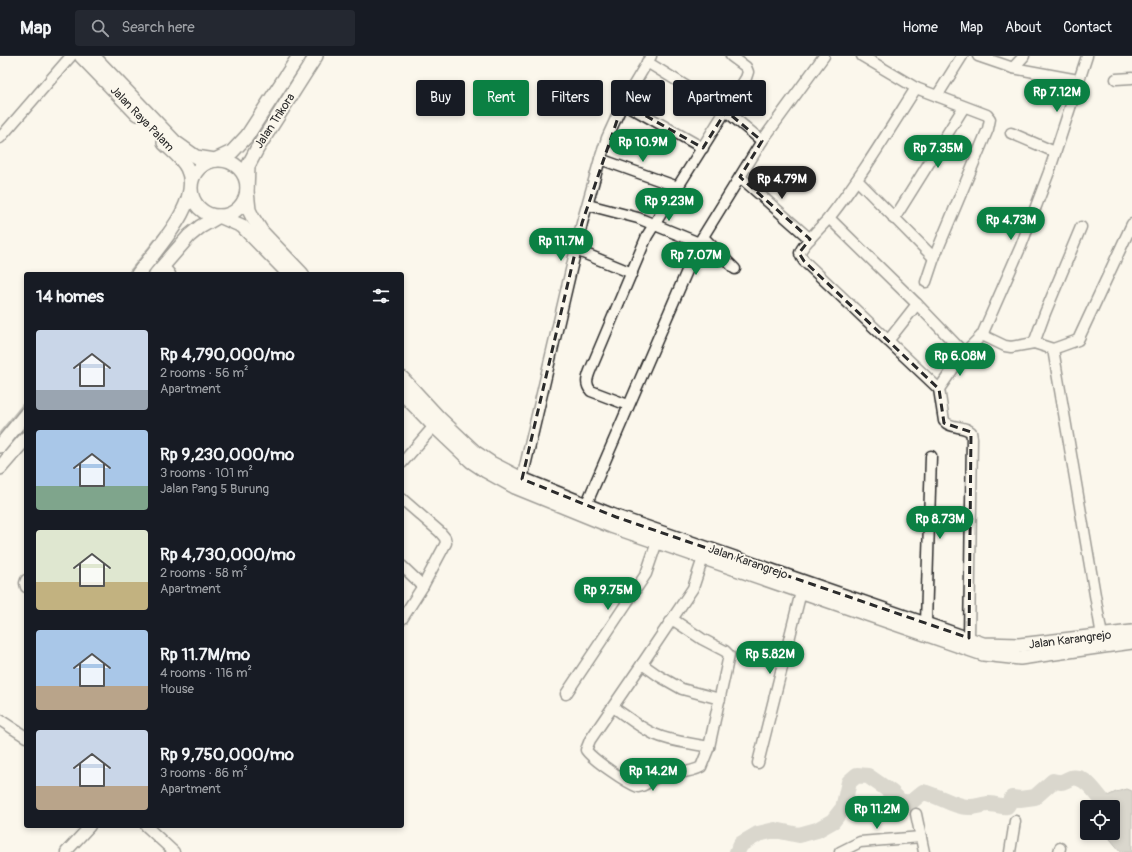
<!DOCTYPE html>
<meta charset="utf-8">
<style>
body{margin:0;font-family:Pangolin,sans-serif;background:#242831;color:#f1f3f6;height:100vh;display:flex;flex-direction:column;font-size:15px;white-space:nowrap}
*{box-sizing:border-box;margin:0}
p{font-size:13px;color:#9ea1a6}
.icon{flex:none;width:22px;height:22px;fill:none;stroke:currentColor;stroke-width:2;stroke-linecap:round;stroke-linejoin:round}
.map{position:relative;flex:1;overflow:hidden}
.details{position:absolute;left:24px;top:216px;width:380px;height:556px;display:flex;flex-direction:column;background:#171b24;border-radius:4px;box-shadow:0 2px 6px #0003}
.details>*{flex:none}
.banner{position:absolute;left:416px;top:24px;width:380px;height:36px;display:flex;gap:8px}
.controls{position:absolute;left:1080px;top:744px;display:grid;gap:8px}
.controls a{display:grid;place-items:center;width:40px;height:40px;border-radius:4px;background:#171b24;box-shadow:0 2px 6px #0003;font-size:20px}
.price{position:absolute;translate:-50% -34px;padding:0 9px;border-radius:14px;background:#0b8043;color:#fff;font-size:13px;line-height:26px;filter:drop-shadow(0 1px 2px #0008)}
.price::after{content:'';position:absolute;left:50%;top:24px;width:12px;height:9px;margin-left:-6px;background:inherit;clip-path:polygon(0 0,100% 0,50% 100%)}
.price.on{background:#222;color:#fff}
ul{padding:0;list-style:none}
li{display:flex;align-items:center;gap:12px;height:100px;padding:0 12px}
li span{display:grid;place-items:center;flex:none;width:112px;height:80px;border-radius:4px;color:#555}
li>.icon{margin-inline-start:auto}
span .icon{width:48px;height:48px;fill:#fffc;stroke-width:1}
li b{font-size:17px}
h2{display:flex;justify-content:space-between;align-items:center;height:48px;padding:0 12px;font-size:17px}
.chip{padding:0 14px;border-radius:4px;background:#171b24;box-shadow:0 2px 6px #0003;font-size:14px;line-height:36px}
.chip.on{background:#0b8043;color:#fff}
header{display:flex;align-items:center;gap:24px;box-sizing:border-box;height:56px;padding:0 20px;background:#171b24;border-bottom:1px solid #363941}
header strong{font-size:19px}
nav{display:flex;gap:22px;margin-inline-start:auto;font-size:14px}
.search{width:280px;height:36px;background:#242831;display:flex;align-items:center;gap:10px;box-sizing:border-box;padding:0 14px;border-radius:4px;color:#9ea1a6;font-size:15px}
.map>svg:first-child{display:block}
.water{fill:#b1afa7;stroke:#7b7a75}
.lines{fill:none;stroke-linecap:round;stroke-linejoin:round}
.stream{stroke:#7b7a75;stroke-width:2.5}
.river{stroke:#b1afa7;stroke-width:16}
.minor-casing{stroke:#2b2b2b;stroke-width:13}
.major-casing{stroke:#2b2b2b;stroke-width:16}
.minor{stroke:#fbf7ec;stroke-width:10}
.major{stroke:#fbf7ec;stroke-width:13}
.marked{fill:none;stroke:#2b2b2b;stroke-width:3;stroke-dasharray:8 5;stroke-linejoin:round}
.labels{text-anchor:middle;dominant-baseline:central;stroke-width:3.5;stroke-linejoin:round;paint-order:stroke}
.street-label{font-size:12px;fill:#2b2b2b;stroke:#fbf7ec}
</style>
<header>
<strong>Map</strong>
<div class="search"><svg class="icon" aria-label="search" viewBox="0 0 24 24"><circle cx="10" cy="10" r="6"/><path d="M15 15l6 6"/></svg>Search here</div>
<nav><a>Home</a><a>Map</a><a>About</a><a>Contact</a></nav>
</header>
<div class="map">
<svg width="1132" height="796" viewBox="0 0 1132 796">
<rect width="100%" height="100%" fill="#fbf7ec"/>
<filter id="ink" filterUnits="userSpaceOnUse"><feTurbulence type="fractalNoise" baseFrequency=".025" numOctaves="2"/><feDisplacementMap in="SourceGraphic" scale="8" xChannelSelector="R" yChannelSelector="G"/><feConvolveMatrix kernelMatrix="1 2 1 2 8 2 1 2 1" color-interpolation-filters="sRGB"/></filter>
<g filter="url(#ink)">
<path class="water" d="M1127 733 1132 735V796H1121L1105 777H1113V751H1098L1097 745 1116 736Z"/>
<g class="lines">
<g class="stream">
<path d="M128 218 169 167"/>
<path d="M0 377 26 345"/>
</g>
<path class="river" d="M737 796 741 788 758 778 775 774 799 779 817 774 833 765 843 752 849 726 857 719 868 720 891 736 900 745 910 747 923 736C938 739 956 752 970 751 977 751 983 748 989 748 995 748 1000 751 1007 750L1012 742 1020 743 1035 741 1053 725C1064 727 1061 726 1071 722 1084 718 1095 736 1102 744V751"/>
<g class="minor-casing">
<g id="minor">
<path d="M862 0 916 32 987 59 990 63 988 73 934 202 926 226"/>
<path d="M978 0 1013 12 1078 24"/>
<path d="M647 6 726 55 762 85"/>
<path d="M1013 12 1024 0"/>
<path d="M1116 23 1132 22"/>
<path d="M916 32C888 76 861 121 829 162 823 169 801 190 800 197 800 200 803 203 804 205L939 333 944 365C951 373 963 369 971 376L972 382 969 582"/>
<path d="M937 40 962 0"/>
<path d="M623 47 703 92"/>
<path d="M1011 77 1055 96"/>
<path d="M0 82 71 0"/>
<path d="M600 103 678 131"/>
<path d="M740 121 810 183"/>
<path d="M857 124 934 202"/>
<path d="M588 149 638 162 699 187"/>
<path d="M829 162 917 248 964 297"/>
<path d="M894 163 964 51"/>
<path d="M703 181 735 213"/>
<path d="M576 194 632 217"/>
<path d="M163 210 170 218"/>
<path d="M982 279 1021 190 1049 116 1087 0"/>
<path d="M888 285 917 248"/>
<path d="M1034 287 1045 257 1081 171"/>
<path d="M1053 293 1078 284 1132 168"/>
<path d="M939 333 964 297 982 279 1005 290 1011 291 1034 287 1053 293 1102 580"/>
<path d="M628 349 591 335C585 328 587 323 590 315L647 180 746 22 748 16 746 11 731 0"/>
<path d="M402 407 434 370"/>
<path d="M522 423 582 167 600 103 607 82 623 47 651 0"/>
<path d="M402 443 440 476 445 482 446 487 423 530 402 563"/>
<path d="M586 449 699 187 762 85 824 0"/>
<path d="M402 510 423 530"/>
<path d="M26 524 25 527 26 531"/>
<path d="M672 563 702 583 725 595 729 599 728 604 709 691 701 711C689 718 671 716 658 721 651 723 646 730 638 731 627 727 593 704 586 694L590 684 642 608 693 532 703 502"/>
<path d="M926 567 931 400"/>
<path d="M642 608 659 620 682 633 720 643"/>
<path d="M566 638 646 518 659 480"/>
<path d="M613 651C626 660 639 671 654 678 671 686 691 687 709 691"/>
<path d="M0 664 26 681"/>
<path d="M758 707 801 536"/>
<path d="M916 758 924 796"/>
<path d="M146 770 174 796"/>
<path d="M66 796 90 770"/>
<path d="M840 796 860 786 921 781"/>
<path d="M1010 796 1015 765"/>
<path d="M1059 796 1060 792"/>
</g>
</g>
<g class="major-casing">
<g id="major">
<path d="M81 0 137 58"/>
<path d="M93 0 175 86 196 101 215 104 232 96 247 80 299 0"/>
<circle cx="219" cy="132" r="28"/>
<path d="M138 218C156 193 204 145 187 112 182 102 172 95 164 87"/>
<path d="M156 218 189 180 200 171 219 160 242 170 289 218"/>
<path d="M302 218 262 176 253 162 249 154 247 135 248 110 257 93 316 0"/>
<path d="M402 322 438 361 476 397 491 407 522 423 616 461 983 588 1019 589 1132 576"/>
<path d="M402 337 434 370 471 405 486 415 515 431 611 470 983 598 1020 602 1132 586"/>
<path d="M0 390 26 358"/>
<path d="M0 412 26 382"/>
</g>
</g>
<use href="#minor" class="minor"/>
<use href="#major" class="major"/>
</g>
</g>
<path d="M0 0H1132V796H0ZM623 47 703 92 726 55 762 85 740 121 810 183 799 197 804 205 939 333 944 367 971 376 969 582 616 461 522 423 582 167Z" fill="#fbf7ec" fill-opacity=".55" fill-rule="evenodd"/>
<path class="marked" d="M623 47 703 92 726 55 762 85 740 121 810 183 799 197 804 205 939 333 944 367 971 376 969 582 616 461 522 423 582 167Z"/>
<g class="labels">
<g class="street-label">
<text transform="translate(142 63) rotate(46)">Jalan Raya Palam</text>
<text transform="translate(275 65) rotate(-57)">Jalan Trikora</text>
<text transform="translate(748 506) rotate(19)">Jalan Karangrejo</text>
<text transform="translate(1070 584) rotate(-7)">Jalan Karangrejo</text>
</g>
</g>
</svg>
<div class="controls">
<a><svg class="icon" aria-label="locate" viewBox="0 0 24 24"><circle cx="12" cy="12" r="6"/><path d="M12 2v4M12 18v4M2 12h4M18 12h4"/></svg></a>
</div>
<b class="price" style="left:1057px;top:57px">Rp 7.12M</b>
<b class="price" style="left:643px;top:107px">Rp 10.9M</b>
<b class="price" style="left:938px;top:113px">Rp 7.35M</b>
<b class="price on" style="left:782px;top:144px">Rp 4.79M</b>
<b class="price" style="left:669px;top:166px">Rp 9.23M</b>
<b class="price" style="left:1011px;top:185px">Rp 4.73M</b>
<b class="price" style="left:561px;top:206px">Rp 11.7M</b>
<b class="price" style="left:696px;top:220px">Rp 7.07M</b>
<b class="price" style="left:960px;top:321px">Rp 6.08M</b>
<b class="price" style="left:940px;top:484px">Rp 8.73M</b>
<b class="price" style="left:608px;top:555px">Rp 9.75M</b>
<b class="price" style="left:770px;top:619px">Rp 5.82M</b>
<b class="price" style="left:653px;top:736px">Rp 14.2M</b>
<b class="price" style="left:877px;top:774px">Rp 11.2M</b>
<div class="banner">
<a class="chip">Buy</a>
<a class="chip on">Rent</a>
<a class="chip">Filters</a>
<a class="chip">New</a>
<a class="chip">Apartment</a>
</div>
<section class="details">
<h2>14 homes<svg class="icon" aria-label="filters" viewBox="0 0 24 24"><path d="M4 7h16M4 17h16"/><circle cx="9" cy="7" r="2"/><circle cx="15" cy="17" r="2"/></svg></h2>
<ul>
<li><span style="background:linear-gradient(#c9d6e8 75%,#9aa5b1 0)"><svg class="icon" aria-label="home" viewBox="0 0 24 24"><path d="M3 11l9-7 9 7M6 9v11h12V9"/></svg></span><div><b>Rp 4,790,000/mo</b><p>2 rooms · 56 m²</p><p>Apartment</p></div></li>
<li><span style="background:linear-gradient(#a9c7e8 70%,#7fa58c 0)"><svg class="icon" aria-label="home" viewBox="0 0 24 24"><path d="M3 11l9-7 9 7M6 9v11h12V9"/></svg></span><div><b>Rp 9,230,000/mo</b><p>3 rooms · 101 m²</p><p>Jalan Pang 5 Burung</p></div></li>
<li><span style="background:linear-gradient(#dfe7d0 65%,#c2b280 0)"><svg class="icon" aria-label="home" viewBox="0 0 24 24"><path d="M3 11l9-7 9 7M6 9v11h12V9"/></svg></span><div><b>Rp 4,730,000/mo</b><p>2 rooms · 58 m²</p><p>Apartment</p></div></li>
<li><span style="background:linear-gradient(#a9c7e8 70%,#b9a48a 0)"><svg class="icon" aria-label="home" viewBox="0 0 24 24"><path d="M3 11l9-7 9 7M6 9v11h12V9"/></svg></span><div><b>Rp 11.7M/mo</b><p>4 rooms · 116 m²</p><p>House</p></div></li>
<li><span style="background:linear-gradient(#c9d6e8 70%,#b9a48a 0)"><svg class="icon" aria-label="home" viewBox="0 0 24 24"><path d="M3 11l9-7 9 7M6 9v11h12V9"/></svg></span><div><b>Rp 9,750,000/mo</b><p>3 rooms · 86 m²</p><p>Apartment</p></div></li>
</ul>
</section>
</div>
